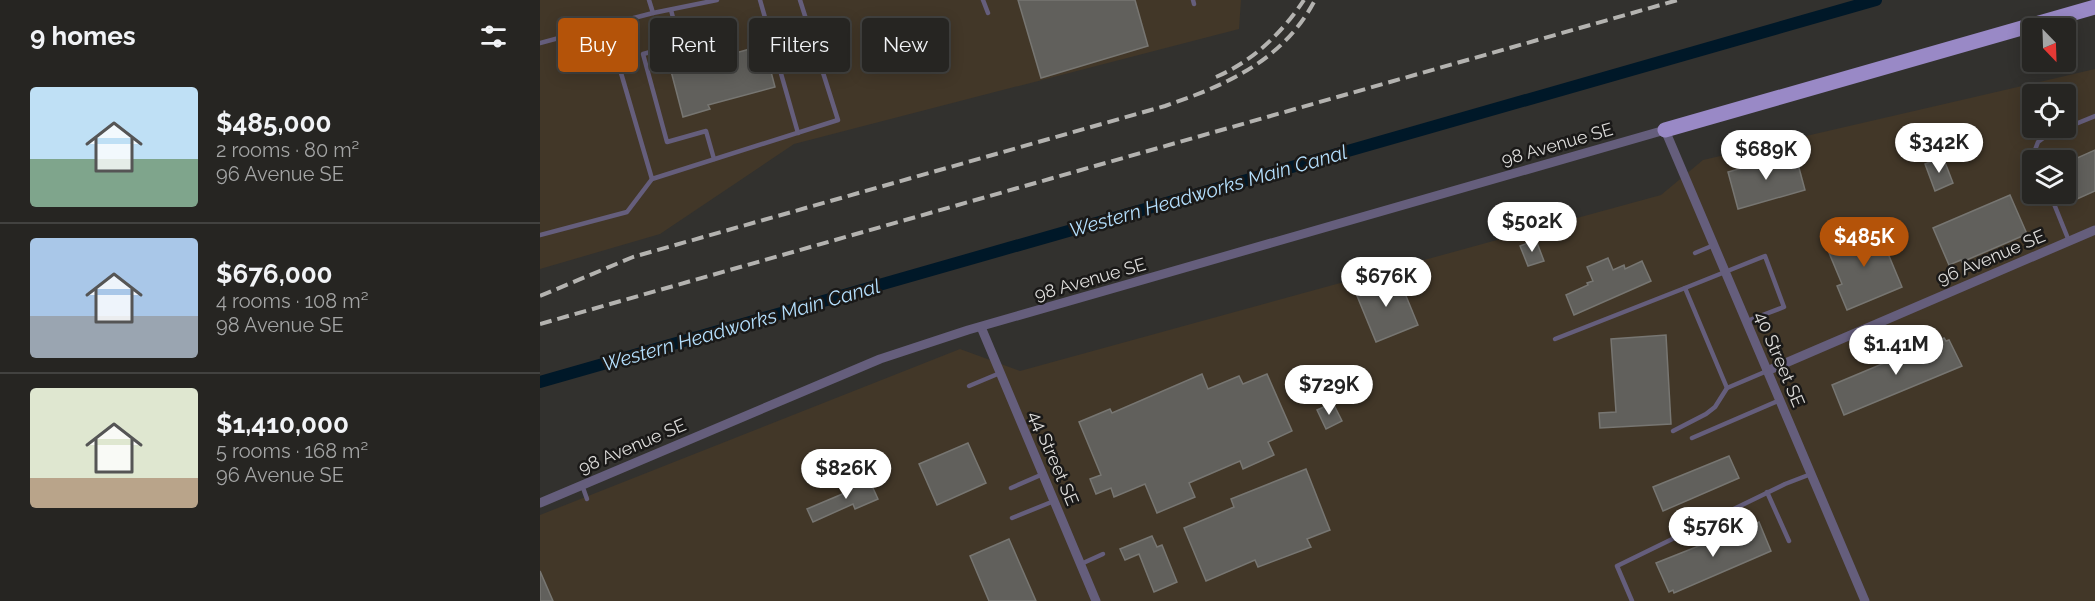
<!DOCTYPE html>
<meta charset="utf-8">
<style>
body{margin:0;font-family:Raleway,sans-serif;background:#2e2d2a;color:#f1f3f6;height:100vh;display:flex;flex-direction:column;font-size:22px;white-space:nowrap}
*{box-sizing:border-box;margin:0}
p{font-size:20px;color:#a4a5a5}
.icon{flex:none;width:33px;height:33px;fill:none;stroke:currentColor;stroke-width:2;stroke-linecap:round;stroke-linejoin:round}
.map{position:relative;flex:1;overflow:hidden}
.panel{display:flex;flex-direction:column;background:#262522;width:540px}
.panel>*{flex:none}
.top-card{position:absolute;left:18px;top:18px;width:570px;height:54px;display:flex;gap:12px}
.needle{width:39px;rotate:157deg}
.tools{position:absolute;left:1482px;top:18px;display:grid;gap:12px}
.tools a{display:grid;place-items:center;width:54px;height:54px;border-radius:6px;background:#262522;box-shadow:0 3px 15px #0003,0 0 0 2px #424240;font-size:30px}
.price{position:absolute;translate:-50% -51px;padding:0 14px;border-radius:21px;background:#fff;color:#222;font-size:20px;line-height:39px;filter:drop-shadow(0 2px 3px #0008)}
.price::after{content:'';position:absolute;left:50%;top:36px;width:18px;height:14px;margin-left:-9px;background:inherit;clip-path:polygon(0 0,100% 0,50% 100%)}
.price.on{background:#b45309;color:#fff}
ul{padding:0;list-style:none}
li{display:flex;align-items:center;gap:18px;height:150px;padding:0 30px}
li+li{border-top:2px solid #424240}
li span{display:grid;place-items:center;flex:none;width:168px;height:120px;border-radius:6px;color:#555}
li>.icon{margin-inline-start:auto}
span .icon{width:72px;height:72px;fill:#fffc;stroke-width:1}
li b{font-size:26px}
h2{display:flex;justify-content:space-between;align-items:center;height:72px;padding:0 30px;font-size:26px}
.tag{padding:0 21px;border-radius:6px;background:#262522;box-shadow:0 3px 15px #0003,0 0 0 2px #424240;font-size:21px;line-height:54px}
.tag.on{background:#b45309;color:#fff}
main{display:flex;flex:1;min-height:0}
.map>svg:first-child{display:block}
.industrial{fill:#423728;fill-rule:evenodd}
.lines{fill:none;stroke-linecap:round;stroke-linejoin:round}
.canal{stroke:#001828;stroke-width:12}
.building{fill:#61605c;stroke:#777672;stroke-width:1.5}
.lane{stroke:#655e7c;stroke-width:4.5}
.street{stroke:#655e7c;stroke-width:9}
.primary{stroke:#9989c6;stroke-width:15}
.rail{stroke:#b4b3b0;stroke-width:4;stroke-dasharray:12 6;stroke-linecap:butt}
.labels{text-anchor:middle;dominant-baseline:central;stroke-width:5;stroke-linejoin:round;paint-order:stroke}
.street-label{font-size:18px;fill:#dddcda;stroke:#1a1918}
.water-label{font-size:20px;font-style:italic;fill:#b4dffd;stroke:#1a1918}
</style>
<main>
<section class="panel">
<h2>9 homes<svg class="icon" aria-label="filters" viewBox="0 0 24 24"><path d="M4 7h16M4 17h16"/><circle cx="9" cy="7" r="2"/><circle cx="15" cy="17" r="2"/></svg></h2>
<ul>
<li><span style="background:linear-gradient(#bfe0f5 60%,#7fa58c 0)"><svg class="icon" aria-label="home" viewBox="0 0 24 24"><path d="M3 11l9-7 9 7M6 9v11h12V9"/></svg></span><div><b>$485,000</b><p>2 rooms · 80 m²</p><p>96 Avenue SE</p></div></li>
<li><span style="background:linear-gradient(#a9c7e8 65%,#9aa5b1 0)"><svg class="icon" aria-label="home" viewBox="0 0 24 24"><path d="M3 11l9-7 9 7M6 9v11h12V9"/></svg></span><div><b>$676,000</b><p>4 rooms · 108 m²</p><p>98 Avenue SE</p></div></li>
<li><span style="background:linear-gradient(#dfe7d0 75%,#b9a48a 0)"><svg class="icon" aria-label="home" viewBox="0 0 24 24"><path d="M3 11l9-7 9 7M6 9v11h12V9"/></svg></span><div><b>$1,410,000</b><p>5 rooms · 168 m²</p><p>96 Avenue SE</p></div></li>
</ul>
</section>
<div class="map">
<svg width="1555" height="601" viewBox="0 0 1555 601">
<rect width="100%" height="100%" fill="#32312e"/>
<g class="industrial">
<path d="M0 0H701L699 29 254 144 120 234 0 269Z"/>
<path d="M1555 69V601H0V515L420 349 480 371 1121 195 1163 160ZM1492 94H1526V128H1492ZM1492 160H1526V194H1492Z"/>
</g>
<g class="lines">
<path class="canal" d="M0 382 1336 0"/>
</g>
<g class="building">
<path d="M478 0H595L608 46 501 78Z"/>
<path d="M224 45 235 87 168 105 170 109 143 117 131 71Z"/>
<path d="M1555 150V191L1537 199 1526 173V163Z"/>
<path d="M1255 153 1265 190 1198 209 1188 172Z"/>
<path d="M1403 157 1413 183 1395 191 1385 164Z"/>
<path d="M1470 195 1487 234 1422 262 1421 260 1409 265 1393 228Z"/>
<path d="M1334 220 1362 287 1307 310 1297 286 1302 284 1287 248 1327 232 1324 224Z"/>
<path d="M996 240 1004 261 988 266 980 246Z"/>
<path d="M1068 258 1073 270 1084 265 1085 269 1102 261 1111 281 1034 315 1026 295 1048 285 1047 283 1053 281 1047 267Z"/>
<path d="M857 274 878 325 836 342 815 291Z"/>
<path d="M1126 335 1131 424 1060 428 1059 413 1076 412 1071 339Z"/>
<path d="M1404 338 1406 341 1409 340 1422 366 1304 415 1292 385Z"/>
<path d="M662 374 668 389 699 376 703 384 727 374 752 431 728 442 734 455 703 469 700 461 649 483 655 497 617 513 605 484 574 497 571 488 556 494 550 479 561 475 539 422 570 409 572 413Z"/>
<path d="M793 403 802 421 786 429 777 410Z"/>
<path d="M428 443 446 483 397 505 379 464Z"/>
<path d="M1189 456 1199 478 1123 511 1113 487Z"/>
<path d="M766 469 790 530 767 539 771 547 718 567 715 560 666 581 644 528 694 507 691 499Z"/>
<path d="M328 477 338 499 315 509 313 504 273 522 267 509 307 492 305 487Z"/>
<path d="M1219 522 1231 551 1134 593 1133 590 1129 592 1116 563Z"/>
<path d="M612 536 617 547 622 545 637 582 614 592 599 554 585 560 580 549Z"/>
<path d="M469 539 496 601H449L430 556Z"/>
<path d="M0 571 13 601H0Z"/>
</g>
<g class="lines">
<g class="lane">
<path d="M109 0 113 13 67 25 112 179 298 120 260 0"/>
<path d="M220 0 258 133"/>
<path d="M443 0 448 13"/>
<path d="M653 0 654 4"/>
<path d="M131 10 140 44 103 54 127 142 166 131 174 159"/>
<path d="M113 13 177 0"/>
<path d="M0 43 67 25"/>
<path d="M1497 160 1495 150 1498 142 1506 136 1555 116"/>
<path d="M1510 194 1529 241"/>
<path d="M0 235 87 212 112 179"/>
<path d="M1155 253 1174 245"/>
<path d="M1015 339 1145 288"/>
<path d="M429 386 460 373"/>
<path d="M1187 388 1145 288 1225 256 1244 307 1207 321"/>
<path d="M1133 431 1166 414 1175 407 1187 388 1227 371"/>
<path d="M1152 438 1240 400"/>
<path d="M42 485 47 499"/>
<path d="M471 488 503 474"/>
<path d="M1227 492 1249 541"/>
<path d="M472 518 514 501"/>
<path d="M541 564 563 554"/>
<path d="M1092 601 1077 566 1245 484 1271 474"/>
</g>
<g class="street">
<path d="M441 327 556 601"/>
<path d="M1227 371 1555 230"/>
<path d="M0 503 340 359 428 330 1125 130 1325 601"/>
</g>
<path class="primary" d="M1125 130 1555 7"/>
<g class="rail">
<path d="M676 77C713 61 742 33 764 0"/>
<path d="M0 296 93 257 625 106C686 85 743 61 775 0"/>
<path d="M0 324 1138 0"/>
</g>
</g>
<g class="labels">
<g class="street-label">
<text transform="translate(1017 144) rotate(-16)">98 Avenue SE</text>
<text transform="translate(1451 257) rotate(-23)">96 Avenue SE</text>
<text transform="translate(550 279) rotate(-16)">98 Avenue SE</text>
<text transform="translate(1240 359) rotate(67)">40 Street SE</text>
<text transform="translate(92 446) rotate(-23)">98 Avenue SE</text>
<text transform="translate(514 458) rotate(67)">44 Street SE</text>
</g>
<g class="water-label">
<text transform="translate(668 191) rotate(-16)">Western Headworks Main Canal</text>
<text transform="translate(201 325) rotate(-16)">Western Headworks Main Canal</text>
</g>
</g>
</svg>
<div class="tools">
<a><svg class="needle" viewBox="-14 -14 28 28"><path d="M0-13l5 13h-10z" fill="#e53935"/><path d="M0 13l5-13h-10z" fill="#a4a5a5"/></svg></a>
<a><svg class="icon" aria-label="locate" viewBox="0 0 24 24"><circle cx="12" cy="12" r="6"/><path d="M12 2v4M12 18v4M2 12h4M18 12h4"/></svg></a>
<a><svg class="icon" aria-label="layers" viewBox="0 0 24 24"><path d="M12 4l9 5-9 5-9-5zM3 14l9 5 9-5"/></svg></a>
</div>
<b class="price" style="left:1399px;top:174px">$342K</b>
<b class="price" style="left:1226px;top:181px">$689K</b>
<b class="price" style="left:992px;top:253px">$502K</b>
<b class="price on" style="left:1324px;top:268px">$485K</b>
<b class="price" style="left:846px;top:308px">$676K</b>
<b class="price" style="left:1356px;top:376px">$1.41M</b>
<b class="price" style="left:789px;top:416px">$729K</b>
<b class="price" style="left:306px;top:500px">$826K</b>
<b class="price" style="left:1173px;top:558px">$576K</b>
<div class="top-card">
<a class="tag on">Buy</a>
<a class="tag">Rent</a>
<a class="tag">Filters</a>
<a class="tag">New</a>
</div>
</div>
</main>
